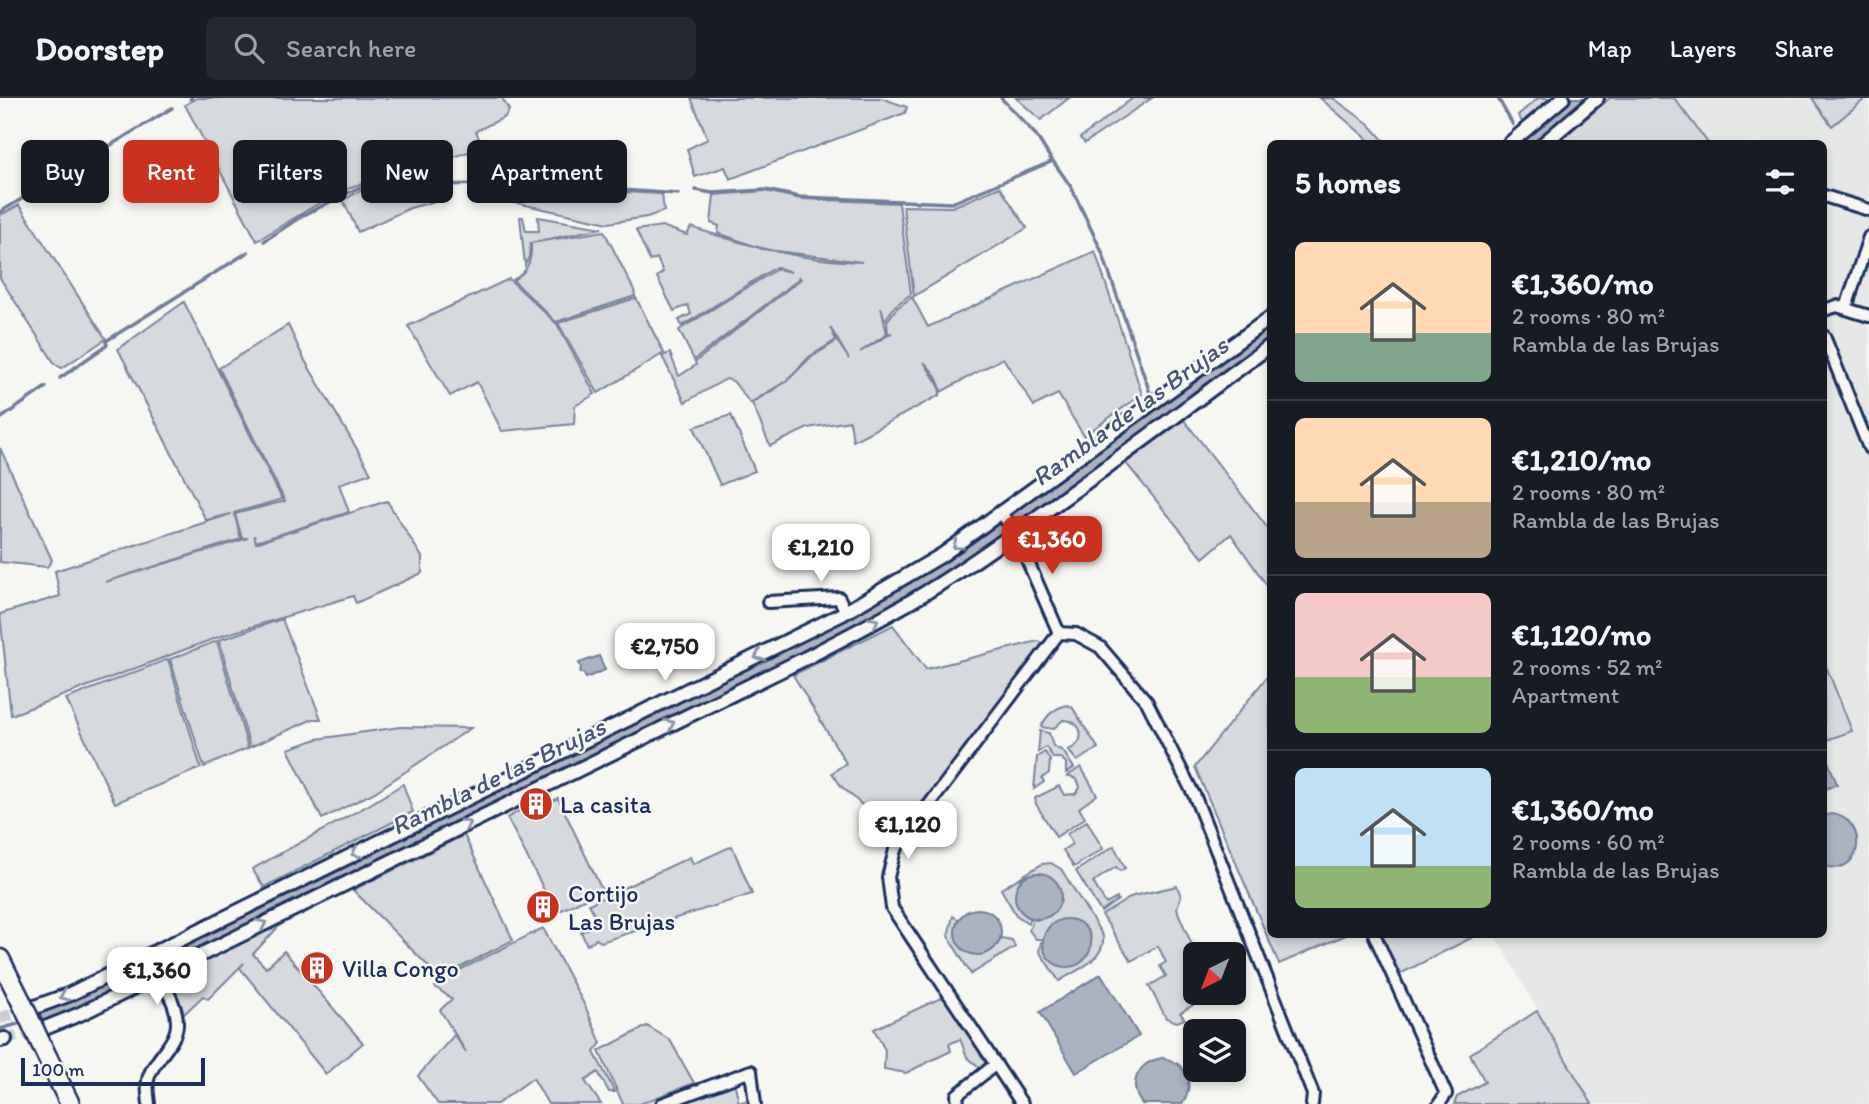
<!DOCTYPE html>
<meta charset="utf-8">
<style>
body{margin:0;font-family:Itim,sans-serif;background:#242831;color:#f1f3f6;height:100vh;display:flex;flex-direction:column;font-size:26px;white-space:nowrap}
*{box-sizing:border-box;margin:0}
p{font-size:23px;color:#9ea1a6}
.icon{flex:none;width:38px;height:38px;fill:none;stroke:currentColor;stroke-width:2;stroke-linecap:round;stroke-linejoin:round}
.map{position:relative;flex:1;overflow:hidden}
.details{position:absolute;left:1267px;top:42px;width:560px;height:798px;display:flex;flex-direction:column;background:#171b24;border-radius:10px;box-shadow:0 4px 10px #0003}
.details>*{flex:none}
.hud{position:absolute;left:21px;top:42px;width:665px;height:63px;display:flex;gap:14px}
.needle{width:46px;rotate:222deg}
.buttons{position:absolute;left:1183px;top:844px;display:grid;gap:14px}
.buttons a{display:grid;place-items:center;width:63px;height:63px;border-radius:10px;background:#171b24;box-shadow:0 4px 10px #0003;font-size:35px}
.scale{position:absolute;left:21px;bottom:18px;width:184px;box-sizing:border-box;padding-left:7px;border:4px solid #1b2f5e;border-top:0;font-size:19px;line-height:24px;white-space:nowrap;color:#1b2f5e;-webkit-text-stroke:5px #f6f6f2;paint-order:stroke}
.price{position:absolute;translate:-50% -60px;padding:0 16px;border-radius:14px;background:#fff;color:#222;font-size:23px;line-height:46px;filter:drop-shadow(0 2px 4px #0008)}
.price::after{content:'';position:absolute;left:50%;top:42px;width:21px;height:16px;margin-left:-10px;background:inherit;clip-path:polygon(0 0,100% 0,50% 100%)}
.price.on{background:#c8321e;color:#fff}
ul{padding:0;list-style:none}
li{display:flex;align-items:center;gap:21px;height:175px;padding:0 28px}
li+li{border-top:2px solid #363941}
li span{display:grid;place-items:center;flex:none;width:196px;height:140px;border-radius:10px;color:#555}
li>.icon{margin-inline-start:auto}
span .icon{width:84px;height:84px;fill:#fffc;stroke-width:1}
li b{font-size:30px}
h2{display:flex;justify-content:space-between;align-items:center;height:84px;padding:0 28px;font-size:30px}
.chip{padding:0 24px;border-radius:10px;background:#171b24;box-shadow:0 4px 10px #0003;font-size:24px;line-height:63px}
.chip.on{background:#c8321e;color:#fff}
header{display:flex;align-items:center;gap:42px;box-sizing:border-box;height:98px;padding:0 35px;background:#171b24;border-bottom:2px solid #363941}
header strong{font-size:33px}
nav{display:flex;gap:38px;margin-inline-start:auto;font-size:24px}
.search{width:490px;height:63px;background:#242831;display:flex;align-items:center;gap:18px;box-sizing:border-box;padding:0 24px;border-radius:10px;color:#9ea1a6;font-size:26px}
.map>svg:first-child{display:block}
.built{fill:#e6e7e7}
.green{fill:#d6d9dd;stroke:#78849e;stroke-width:2}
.water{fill:#abb2c0;stroke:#717e99;stroke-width:2}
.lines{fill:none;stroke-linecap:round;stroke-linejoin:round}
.stream{stroke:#717e99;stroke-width:3.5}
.tertiary-tunnel{stroke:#caced4;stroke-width:12;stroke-dasharray:12 6;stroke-linecap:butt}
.minor-casing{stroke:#1b2f5e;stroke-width:16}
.tertiary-casing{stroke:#1b2f5e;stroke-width:18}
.trunk-casing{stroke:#1b2f5e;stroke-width:23}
.minor{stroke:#f6f6f2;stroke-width:10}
.tertiary{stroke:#f6f6f2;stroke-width:12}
.trunk{stroke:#f6f6f2;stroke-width:18}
.trunk-bridge-casing{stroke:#1b2f5e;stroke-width:23;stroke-linecap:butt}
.trunk-bridge{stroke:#f6f6f2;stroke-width:18}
.oneway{stroke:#8892a8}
.labels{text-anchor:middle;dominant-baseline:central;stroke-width:5;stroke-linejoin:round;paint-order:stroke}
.poi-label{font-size:24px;fill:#1b2f5e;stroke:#f6f6f2;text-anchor:start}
.water-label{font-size:26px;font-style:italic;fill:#46567b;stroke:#f6f6f2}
</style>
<header>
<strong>Doorstep</strong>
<div class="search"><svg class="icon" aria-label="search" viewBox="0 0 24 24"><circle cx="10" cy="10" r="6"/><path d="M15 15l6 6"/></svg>Search here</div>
<nav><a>Map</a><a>Layers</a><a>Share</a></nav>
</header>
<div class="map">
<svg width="1869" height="1006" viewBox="0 0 1869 1006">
<rect width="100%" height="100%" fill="#f6f6f2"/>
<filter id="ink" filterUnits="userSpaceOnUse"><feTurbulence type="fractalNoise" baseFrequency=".0143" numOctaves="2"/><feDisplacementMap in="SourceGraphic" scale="14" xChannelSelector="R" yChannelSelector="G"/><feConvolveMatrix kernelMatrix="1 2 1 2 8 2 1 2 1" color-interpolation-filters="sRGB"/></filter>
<g filter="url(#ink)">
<path class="built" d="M1674 0H1812L1833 28 1866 0H1869V1006H1592L1495 837 1824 836V643L1852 633 1824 563V46L1708 45Z"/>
<g class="green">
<path d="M197 0H502L509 12 505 19 476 33 496 83 490 82 479 50 435 66 440 85C427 82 411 77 398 77 355 78 293 121 257 143L185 7Z"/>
<path d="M691 0H881L907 9 905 15 730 81 725 69 695 79 687 51 708 41Z"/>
<path d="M1016 0H1069L1041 22Z"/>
<path d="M1133 0H1152L1085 45 1080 40Z"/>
<path d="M1320 0H1333L1369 26 1386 45H1372Z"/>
<path d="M1538 0H1550L1522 24 1518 17Z"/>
<path d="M1610 0H1674L1708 45H1557Z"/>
<path d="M1812 0H1866L1832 28Z"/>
<path d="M400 82 447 93V100L410 110 358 134 343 102 367 89Z"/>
<path d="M498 88 662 96 664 113 647 119 608 125 498 101Z"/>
<path d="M1000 89 1027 130 914 198 903 108 952 109Z"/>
<path d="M765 93 801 101 899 105 911 196 895 208 885 222 881 209 887 236 860 254 892 235 888 236 887 223 897 210 912 199 928 229 1095 153 1142 296 1084 338 1058 296 1034 308 1003 260 941 294C940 282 932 272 924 264L939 288 940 297 853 343 850 323 808 330 770 348 752 305 786 284 810 260 837 243 849 261 830 229 836 242 809 259 786 283 750 305 733 283 726 281 685 304 662 258 670 255 679 278 696 267 695 264 801 181 798 178 799 181 694 262 679 232 777 171 791 174 776 169 682 228 679 222 691 216 688 207 674 213 657 179 663 174 657 160 650 163 636 132 662 128 687 137 691 129C749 148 801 163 862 164L762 151 718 135 719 128 711 125 714 97Z"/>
<path d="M19 107 106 241 62 270 55 266 0 180V117Z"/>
<path d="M520 119H523L526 133H539L538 119 602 130 530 145 529 159 525 167Z"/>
<path d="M604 133 634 192 635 198 556 224 513 182C528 174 532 162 531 145Z"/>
<path d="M509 181 557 226 595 296 575 308 574 326 502 333 477 284 450 298 408 228Z"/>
<path d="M636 200 664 255 598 295 558 225Z"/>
<path d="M184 204 282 401 234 415 241 441 105 484 248 440H242L235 416 285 403 219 270 288 227 304 261 371 375 339 386 349 414 256 444 254 437 256 445 387 403 422 459V475L356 505 353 498 221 538 11 617 0 516 60 498 55 473 231 416 206 422 118 251Z"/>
<path d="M731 317 755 373 720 387 694 329Z"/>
<path d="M1184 322 1270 433V492L1231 436 1203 460 1125 364Z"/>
<path d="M0 350 52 462 47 469 0 464Z"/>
<path d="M282 521 321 621H313L250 649 219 542Z"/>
<path d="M893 527 926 571 1038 543 1043 545 932 694 897 738 842 689 832 675 846 665 793 577Z"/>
<path d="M217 543 248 650 204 669 170 561Z"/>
<path d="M168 561 201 670 115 705 66 601Z"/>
<path d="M1824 563 1852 633 1824 643Z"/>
<path d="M1270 575V836L1346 837 1279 866 1195 669Z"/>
<path d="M1068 607 1072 609 1098 650 1077 663 1068 652C1087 646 1084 622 1063 622L1053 631 1041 629C1047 617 1054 610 1068 607Z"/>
<path d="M400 629 471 630 375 694 322 721 288 651 317 641Z"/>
<path d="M1040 633 1049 635 1053 648 1063 653 1074 670 1066 675V665L1061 660H1053L1046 649 1038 654Z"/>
<path d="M1045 654 1050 662 1049 675 1042 680 1044 684 1034 691 1037 659Z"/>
<path d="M1081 669 1097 697 1079 710 1085 720 1056 739 1036 706 1035 700 1059 688 1064 697 1075 696 1080 690C1079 682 1074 678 1066 679Z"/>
<path d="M403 686 413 714 264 789 252 771 367 708Z"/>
<path d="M558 700 602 792 556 815 507 720 528 708 533 714Z"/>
<path d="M1087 723 1103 751 1074 769 1063 752 1072 746 1067 736Z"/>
<path d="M464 737 513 842 440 880 353 792Z"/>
<path d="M732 748 752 796 601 844 596 841 587 847 581 834 599 825 589 806 690 759 693 766Z"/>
<path d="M1114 748 1125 770 1120 773 1116 769 1093 784 1106 806 1117 800 1118 802 1101 814 1076 773Z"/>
<path d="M1051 765 1061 771 1103 838C1106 862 1076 872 1059 883L1039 853 1041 844H1043V849L1063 821 1050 828 1043 841H1036L1029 832 1033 821 1037 822 1061 803C1062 779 1040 767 1020 782 1016 799 1012 809 1030 820L1028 825 1016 817 1001 791 1042 766Z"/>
<path d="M1177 788 1181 798 1177 810 1179 817 1196 856 1195 894H1203V901L1180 915 1185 921 1177 924 1166 920 1149 888 1166 878 1160 868 1166 864 1158 848 1131 863 1102 817 1133 798Z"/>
<path d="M953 818 959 822 957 825 959 846C971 861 993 858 1001 840L1012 842 1015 849 971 876 948 838Z"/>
<path d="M281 826 253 856 266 870 284 853 363 945 326 976 240 870 244 865 208 901 203 898 181 919 168 881Z"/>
<path d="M543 830 585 908 601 945 594 954 615 994H609L598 974 585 983 601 1006H548L533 980 497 1006H438L418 978 454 937 466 954 440 912 452 901 435 889 458 873Z"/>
<path d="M1379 837H1477L1398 877Z"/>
<path d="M945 898 982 953 986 962 983 968 979 969 967 959 960 941 949 946 951 953 906 975 884 971 885 952 874 931Z"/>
<path d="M1537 913 1592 1006H1454L1457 999 1485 984 1470 956Z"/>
<path d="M647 928 670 942 694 985 640 1006H623L599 953Z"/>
<path d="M734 983 739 1005 750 1001 751 1006H680Z"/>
</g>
<g class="water">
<path d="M1570 0H1593L1537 45 1515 46Z"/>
<path d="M1270 226V243L965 465 866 524 87 908 44 926 39 914 880 501 912 482Z"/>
<path d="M599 558 605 572 586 580 583 575H580L581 569 579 565Z"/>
<path d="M1828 663 1837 686 1824 692V665Z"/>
<path d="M1831 716C1869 719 1865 780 1824 768V718Z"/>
<circle cx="1038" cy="798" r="23"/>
<circle cx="978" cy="834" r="23"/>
<circle cx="1067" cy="845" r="24"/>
<path d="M1101 876 1139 938 1076 975 1040 914Z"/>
<path d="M1162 960C1186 964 1196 985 1182 1006H1142C1127 986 1138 964 1162 960Z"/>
</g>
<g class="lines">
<g class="stream">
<path d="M1001 0 1036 37 1052 63"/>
<path d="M1498 0 1513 27"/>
<path d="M190 1 192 0"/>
<path d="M696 92 712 95 765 92 800 99 952 105 1053 63 1071 89 1102 154 1150 295"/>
<path d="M0 114 172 10"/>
<path d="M264 143 302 118 368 85 399 79 440 87 521 85 678 96"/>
<path d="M60 280 107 247 106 243 248 154"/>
<path d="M0 321 46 289"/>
<path d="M0 931 25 924"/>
</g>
<g class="tertiary-tunnel">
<path d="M0 920 32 911"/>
<path d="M5 941 42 931"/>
</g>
<g class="minor-casing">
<g id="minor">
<path d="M1824 98 1869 112"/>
<path d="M1846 210 1869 139"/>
<path d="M1824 212 1837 208 1869 218"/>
<path d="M1824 238 1869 350"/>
<path d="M1001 415 1015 434 1059 535"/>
<path d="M768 504 839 500 846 514"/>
<path d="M1059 535 1076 536 1100 549 1147 604 1195 699 1313 996 1312 1006"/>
<path d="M1374 836 1446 996 1439 1006"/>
<path d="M149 1006C148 997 146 986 149 978 155 960 178 944 177 924 177 908 166 891 159 877"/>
<path d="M662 1006 751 973 755 1006"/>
<path d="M958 1006 957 997 996 966"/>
<path d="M1022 1006 892 810 888 779 895 752 1059 535"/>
</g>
</g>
<g class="tertiary-casing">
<g id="tertiary">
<path d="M1509 46 1563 0"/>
<path d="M1543 46 1597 0"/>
<path d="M35 909 68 897 842 516 942 457 1270 220"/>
<path d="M45 930 80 916 806 560C856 534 907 508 955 476 1063 404 1166 324 1270 248"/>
<path d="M0 942 5 941"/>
</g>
</g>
<g class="trunk-casing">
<g id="trunk">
<path d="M0 861 21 903"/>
<path d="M42 948 70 1006"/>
</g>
</g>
<use href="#minor" class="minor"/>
<use href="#tertiary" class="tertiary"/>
<use href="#trunk" class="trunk"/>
<g class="trunk-bridge-casing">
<path id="trunk-bridge" d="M21 903 42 948"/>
</g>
<use href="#trunk-bridge" class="trunk-bridge"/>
</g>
<defs><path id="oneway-chevron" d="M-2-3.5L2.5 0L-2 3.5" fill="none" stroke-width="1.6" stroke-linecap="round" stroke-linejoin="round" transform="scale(1.75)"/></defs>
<g class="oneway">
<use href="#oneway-chevron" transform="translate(957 447) rotate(144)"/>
<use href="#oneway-chevron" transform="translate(874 524) rotate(-28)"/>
<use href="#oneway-chevron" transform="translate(759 558) rotate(154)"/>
<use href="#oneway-chevron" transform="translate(670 626) rotate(-26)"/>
<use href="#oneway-chevron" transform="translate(466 726) rotate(-26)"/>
<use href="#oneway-chevron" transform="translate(356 755) rotate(154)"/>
<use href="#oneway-chevron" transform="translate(262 826) rotate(-26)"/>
<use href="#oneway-chevron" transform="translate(64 898) rotate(157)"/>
</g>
</g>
<defs>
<g id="building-disc" transform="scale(1.75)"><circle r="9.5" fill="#c8321e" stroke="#f6f6f2"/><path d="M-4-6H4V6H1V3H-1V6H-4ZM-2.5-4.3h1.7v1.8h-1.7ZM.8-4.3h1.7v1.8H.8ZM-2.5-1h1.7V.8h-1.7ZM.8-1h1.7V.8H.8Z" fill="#fff"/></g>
</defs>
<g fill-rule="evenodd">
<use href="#building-disc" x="536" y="706"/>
<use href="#building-disc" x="543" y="809"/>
<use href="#building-disc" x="317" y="870"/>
</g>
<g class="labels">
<g class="poi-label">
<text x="560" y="706">La casita</text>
<text x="568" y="795">Cortijo<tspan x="568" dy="28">Las Brujas</tspan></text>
<text x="342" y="870">Villa Congo</text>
</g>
<g class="water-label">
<text transform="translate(1130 313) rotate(-36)">Rambla de las Brujas</text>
<text transform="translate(498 678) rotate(-26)">Rambla de las Brujas</text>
</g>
</g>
</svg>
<div class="buttons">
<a><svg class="needle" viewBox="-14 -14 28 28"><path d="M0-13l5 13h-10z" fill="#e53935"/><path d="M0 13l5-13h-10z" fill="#9ea1a6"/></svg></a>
<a><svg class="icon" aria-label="layers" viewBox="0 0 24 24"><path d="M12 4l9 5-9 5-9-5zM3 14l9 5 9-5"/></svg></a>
</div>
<div class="scale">100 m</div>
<b class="price on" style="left:1052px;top:478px">€1,360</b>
<b class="price" style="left:821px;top:486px">€1,210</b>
<b class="price" style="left:665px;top:585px">€2,750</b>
<b class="price" style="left:908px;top:763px">€1,120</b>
<b class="price" style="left:157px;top:909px">€1,360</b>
<div class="hud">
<a class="chip">Buy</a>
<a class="chip on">Rent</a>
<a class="chip">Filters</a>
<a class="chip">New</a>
<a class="chip">Apartment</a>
</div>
<section class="details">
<h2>5 homes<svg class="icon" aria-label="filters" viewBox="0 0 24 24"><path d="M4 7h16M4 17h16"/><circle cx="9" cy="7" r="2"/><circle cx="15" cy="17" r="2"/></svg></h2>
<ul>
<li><span style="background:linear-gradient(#ffd9b3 65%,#7fa58c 0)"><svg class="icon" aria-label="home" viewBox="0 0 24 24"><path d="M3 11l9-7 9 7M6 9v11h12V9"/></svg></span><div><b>€1,360/mo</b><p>2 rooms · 80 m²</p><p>Rambla de las Brujas</p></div></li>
<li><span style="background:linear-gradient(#ffd9b3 60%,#b9a48a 0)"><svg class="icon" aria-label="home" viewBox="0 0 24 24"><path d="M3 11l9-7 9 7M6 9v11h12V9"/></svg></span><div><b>€1,210/mo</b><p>2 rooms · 80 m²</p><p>Rambla de las Brujas</p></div></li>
<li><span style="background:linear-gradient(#f6c9c9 60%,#8fb573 0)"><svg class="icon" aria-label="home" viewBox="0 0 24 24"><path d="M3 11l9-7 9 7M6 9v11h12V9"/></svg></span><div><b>€1,120/mo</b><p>2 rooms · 52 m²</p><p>Apartment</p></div></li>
<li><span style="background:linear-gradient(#bfe0f5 70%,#8fb573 0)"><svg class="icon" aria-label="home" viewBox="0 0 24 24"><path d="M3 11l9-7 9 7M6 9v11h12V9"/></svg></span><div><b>€1,360/mo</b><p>2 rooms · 60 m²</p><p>Rambla de las Brujas</p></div></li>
</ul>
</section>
</div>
